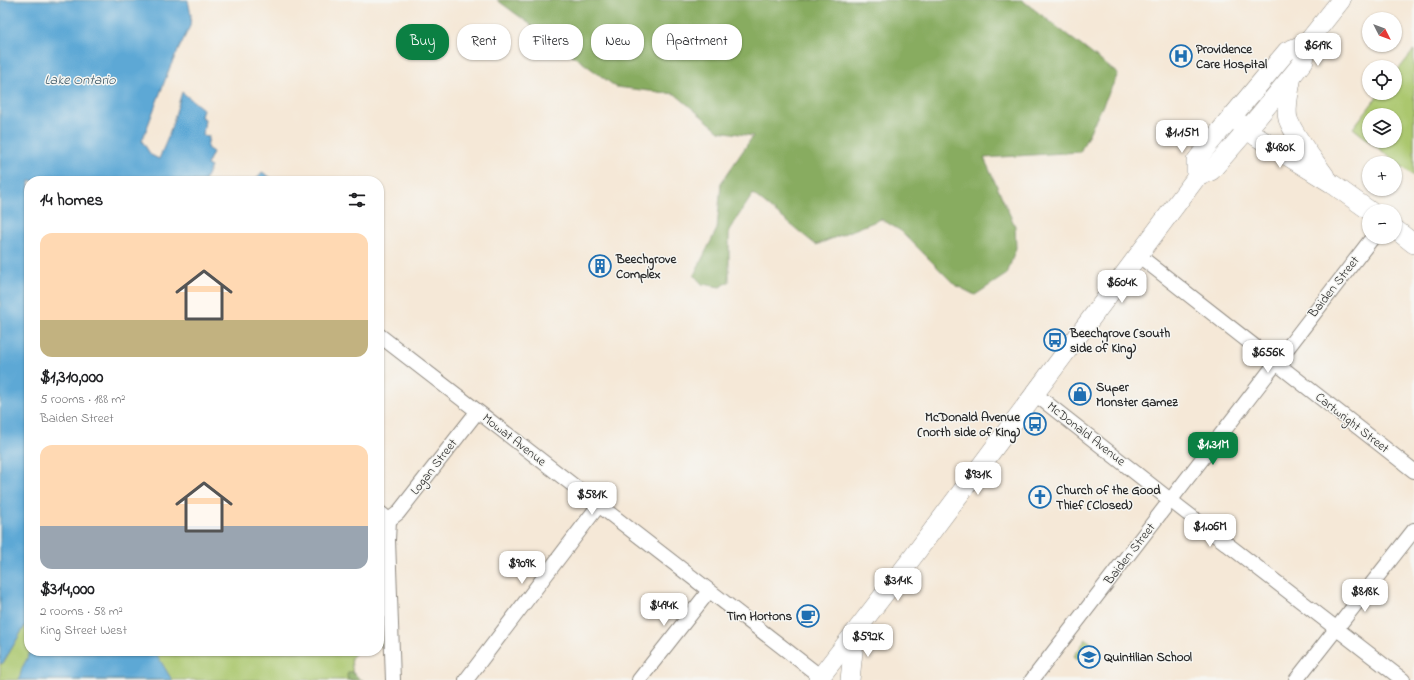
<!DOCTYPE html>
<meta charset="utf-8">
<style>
body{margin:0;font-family:"Indie Flower",sans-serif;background:#f6f6f6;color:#202124;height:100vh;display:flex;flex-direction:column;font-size:15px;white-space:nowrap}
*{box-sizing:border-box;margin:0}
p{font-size:13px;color:#757577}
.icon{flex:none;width:22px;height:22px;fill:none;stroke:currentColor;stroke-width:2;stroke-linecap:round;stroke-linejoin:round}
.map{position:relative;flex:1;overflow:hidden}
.sheet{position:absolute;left:24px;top:176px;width:360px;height:480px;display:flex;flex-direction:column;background:#fff;border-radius:16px;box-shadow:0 1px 3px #0004}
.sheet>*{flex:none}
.top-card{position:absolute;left:396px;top:24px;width:380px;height:36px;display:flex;gap:8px}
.needle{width:26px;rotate:132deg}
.fabs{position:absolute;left:1362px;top:12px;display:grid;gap:8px}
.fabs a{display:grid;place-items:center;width:40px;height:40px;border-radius:50%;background:#fff;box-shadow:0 1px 3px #0004;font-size:20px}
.price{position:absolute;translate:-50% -34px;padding:0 9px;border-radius:8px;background:#fff;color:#222;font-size:13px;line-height:26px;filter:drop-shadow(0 1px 2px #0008)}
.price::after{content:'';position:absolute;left:50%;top:24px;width:12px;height:9px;margin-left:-6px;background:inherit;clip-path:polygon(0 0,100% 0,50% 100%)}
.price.on{background:#0b8043;color:#fff}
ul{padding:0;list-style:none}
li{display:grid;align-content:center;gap:8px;height:212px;padding:0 16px}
li span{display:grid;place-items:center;height:124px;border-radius:12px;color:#555}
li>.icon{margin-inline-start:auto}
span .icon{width:72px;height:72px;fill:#fffc;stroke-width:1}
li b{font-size:17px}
h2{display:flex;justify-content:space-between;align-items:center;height:48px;padding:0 16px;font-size:17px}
.tag{padding:0 14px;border-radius:16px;background:#fff;box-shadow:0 1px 3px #0004;font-size:14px;line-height:36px}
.tag.on{background:#0b8043;color:#fff}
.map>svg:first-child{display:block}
.green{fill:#abc76e;stroke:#6b794c}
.forest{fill:#88ac61;stroke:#5a6c46}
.water{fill:#5da8d5;stroke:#446a80}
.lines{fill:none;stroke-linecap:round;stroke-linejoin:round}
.street-casing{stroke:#908a81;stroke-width:16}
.secondary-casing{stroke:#908a81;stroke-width:20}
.street{stroke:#fff;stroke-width:14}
.secondary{stroke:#fff;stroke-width:19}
.labels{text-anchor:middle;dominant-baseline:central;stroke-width:3;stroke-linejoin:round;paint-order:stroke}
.poi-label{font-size:13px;font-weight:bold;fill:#2b2b2b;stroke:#f6f6f2;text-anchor:start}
.street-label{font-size:13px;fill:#2b2b2b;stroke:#f6f6f2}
.water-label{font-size:14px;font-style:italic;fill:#3c5766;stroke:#f6f6f2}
</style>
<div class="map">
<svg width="1414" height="680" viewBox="0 0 1414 680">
<rect width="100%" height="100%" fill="#f6f6f2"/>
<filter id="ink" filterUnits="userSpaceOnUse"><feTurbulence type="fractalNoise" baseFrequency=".025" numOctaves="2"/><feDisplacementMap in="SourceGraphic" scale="8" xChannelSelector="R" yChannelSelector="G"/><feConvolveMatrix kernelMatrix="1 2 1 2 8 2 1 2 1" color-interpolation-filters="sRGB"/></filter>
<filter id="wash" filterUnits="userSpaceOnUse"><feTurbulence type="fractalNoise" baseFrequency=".012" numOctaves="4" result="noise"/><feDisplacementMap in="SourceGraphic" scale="16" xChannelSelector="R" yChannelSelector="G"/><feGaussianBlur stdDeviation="0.9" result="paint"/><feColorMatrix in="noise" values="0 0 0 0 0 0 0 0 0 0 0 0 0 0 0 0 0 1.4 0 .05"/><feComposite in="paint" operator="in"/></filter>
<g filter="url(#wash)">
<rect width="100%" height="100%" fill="#f5e8d7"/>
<g class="green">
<path d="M1414 50V176L1369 141H1395V115H1369V141L1353 128 1380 93H1395V74Z"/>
<path d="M379 545 383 646H379Z"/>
<path d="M29 619V651H358L351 658 353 678 363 680H0V664L3 663Z"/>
<path d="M1086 639 1098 648 1086 665 1074 656Z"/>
</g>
<g class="forest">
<path d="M497 0H1022L1118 74 1080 152 984 158 1015 226 1016 248 1007 274 975 295 955 285 901 231 881 219 816 245 753 194 729 230V282L720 287 702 284 694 275 717 229 721 183 753 136 719 131 675 94 616 87Z"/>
<path d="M348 672H352L361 680H348L347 676Z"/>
</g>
<g class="water">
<path d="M0 0H188L191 15 190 26 170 67 142 141 151 155 159 159 169 135 182 92 203 109 201 117 205 119 203 135 209 136 207 148 213 152 207 165 211 167 205 179 206 181H29V619L3 663 0 664Z"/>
<path d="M262 172 276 181H255Z"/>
<path d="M31 651H158L157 655 172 680H19L22 668Z"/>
</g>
</g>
<g filter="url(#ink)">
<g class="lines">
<g class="street-casing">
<g id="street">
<path d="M1138 255 1414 471"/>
<path d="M379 335 821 677"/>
<path d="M1035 394 1179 507 1403 680"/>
<path d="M379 512 389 520"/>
<path d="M389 520 388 540 393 680"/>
<path d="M389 520 398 513 477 412"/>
<path d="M466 680 599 505"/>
<path d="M639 680 709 591"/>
<path d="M1032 680 1373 237"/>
<path d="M1296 680 1414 530"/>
</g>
</g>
<g class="secondary-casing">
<g id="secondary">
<path d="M1292 76C1290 88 1285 107 1288 119 1294 136 1314 160 1325 176"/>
<path d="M1237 121 1257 137 1331 183 1370 211"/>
<path d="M1196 178V161L1209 144 1287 51 1307 43 1341 0"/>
<path d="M1395 229 1414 244"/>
<path d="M818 680 909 562 1196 178 1211 171 1258 117 1304 61 1307 43"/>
<path d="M850 680 855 633"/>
</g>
</g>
<use href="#street" class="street"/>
<use href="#secondary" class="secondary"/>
</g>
</g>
<defs>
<g id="hospital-ring" transform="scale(1.15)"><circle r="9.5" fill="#f6f6f2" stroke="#1f6fb2" stroke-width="1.5"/><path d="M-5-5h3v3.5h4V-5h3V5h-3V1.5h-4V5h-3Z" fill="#1f6fb2"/></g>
<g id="building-ring" transform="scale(1.15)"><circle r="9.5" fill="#f6f6f2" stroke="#1f6fb2" stroke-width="1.5"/><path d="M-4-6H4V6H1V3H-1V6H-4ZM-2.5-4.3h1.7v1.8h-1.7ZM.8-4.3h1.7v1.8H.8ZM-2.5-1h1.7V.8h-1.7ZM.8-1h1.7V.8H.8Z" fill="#1f6fb2"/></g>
<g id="bus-ring" transform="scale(1.15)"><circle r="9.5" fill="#f6f6f2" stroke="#1f6fb2" stroke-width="1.5"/><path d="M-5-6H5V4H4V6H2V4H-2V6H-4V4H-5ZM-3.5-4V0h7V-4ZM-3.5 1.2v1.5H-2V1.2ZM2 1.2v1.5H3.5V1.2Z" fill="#1f6fb2"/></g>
<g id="shop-ring" transform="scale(1.15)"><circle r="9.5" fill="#f6f6f2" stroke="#1f6fb2" stroke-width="1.5"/><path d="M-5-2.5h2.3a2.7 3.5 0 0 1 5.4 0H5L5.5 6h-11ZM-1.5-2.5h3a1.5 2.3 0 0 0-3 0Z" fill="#1f6fb2"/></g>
<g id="church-ring" transform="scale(1.15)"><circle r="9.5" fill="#f6f6f2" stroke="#1f6fb2" stroke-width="1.5"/><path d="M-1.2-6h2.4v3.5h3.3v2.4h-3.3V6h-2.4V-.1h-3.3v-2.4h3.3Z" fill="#1f6fb2"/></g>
<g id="cafe-ring" transform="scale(1.15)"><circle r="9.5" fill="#f6f6f2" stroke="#1f6fb2" stroke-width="1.5"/><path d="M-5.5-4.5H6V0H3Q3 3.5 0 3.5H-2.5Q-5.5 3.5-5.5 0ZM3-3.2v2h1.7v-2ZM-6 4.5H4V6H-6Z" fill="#1f6fb2"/></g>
<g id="school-ring" transform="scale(1.15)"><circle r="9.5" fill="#f6f6f2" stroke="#1f6fb2" stroke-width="1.5"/><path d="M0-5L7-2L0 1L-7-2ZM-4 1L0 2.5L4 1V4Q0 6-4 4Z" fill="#1f6fb2"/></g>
</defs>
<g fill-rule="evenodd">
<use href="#hospital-ring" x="1181" y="56"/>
<use href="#building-ring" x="600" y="266"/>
<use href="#bus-ring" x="1055" y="340"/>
<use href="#shop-ring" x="1080" y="394"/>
<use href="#bus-ring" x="1035" y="424"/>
<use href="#church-ring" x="1040" y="497"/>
<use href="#cafe-ring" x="808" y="616"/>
<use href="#school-ring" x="1089" y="657"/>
</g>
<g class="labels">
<g class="poi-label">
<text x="1196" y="49">Providence<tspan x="1196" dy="15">Care Hospital</tspan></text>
<text x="616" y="259">Beechgrove<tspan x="616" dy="15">Complex</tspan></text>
<text x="1070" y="333">Beechgrove (south<tspan x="1070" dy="15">side of King)</tspan></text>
<text x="1096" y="387">Super<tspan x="1096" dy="15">Monster Gamez</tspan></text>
<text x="1020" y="417" text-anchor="end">McDonald Avenue<tspan x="1020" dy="15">(north side of King)</tspan></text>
<text x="1056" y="490">Church of the Good<tspan x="1056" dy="15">Thief (Closed)</tspan></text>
<text x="792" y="616" text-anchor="end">Tim Hortons</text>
<text x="1104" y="657">Quintilian School</text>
</g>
<g class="street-label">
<text transform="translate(1334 287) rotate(-52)">Baiden Street</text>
<text transform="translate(1352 423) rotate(38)">Cartwright Street</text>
<text transform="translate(1086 434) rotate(38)">McDonald Avenue</text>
<text transform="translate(514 440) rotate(38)">Mowat Avenue</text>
<text transform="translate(434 467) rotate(-52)">Logan Street</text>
<text transform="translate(1130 554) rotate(-52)">Baiden Street</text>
</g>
<g class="water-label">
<text x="80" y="80">Lake Ontario</text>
</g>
</g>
</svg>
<div class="fabs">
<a><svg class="needle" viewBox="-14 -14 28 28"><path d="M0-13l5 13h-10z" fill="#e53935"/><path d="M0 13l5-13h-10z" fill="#757577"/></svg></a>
<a><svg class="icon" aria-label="locate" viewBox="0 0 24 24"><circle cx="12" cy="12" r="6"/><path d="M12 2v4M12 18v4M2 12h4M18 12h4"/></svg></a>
<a><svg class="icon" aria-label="layers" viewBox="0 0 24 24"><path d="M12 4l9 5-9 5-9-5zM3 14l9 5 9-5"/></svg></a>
<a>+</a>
<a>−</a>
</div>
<b class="price" style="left:1318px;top:67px">$619K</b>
<b class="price" style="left:1182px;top:154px">$1.15M</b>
<b class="price" style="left:1280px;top:169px">$480K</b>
<b class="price" style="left:1122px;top:304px">$604K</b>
<b class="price" style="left:1268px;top:374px">$656K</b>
<b class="price on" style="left:1213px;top:466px">$1.31M</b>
<b class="price" style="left:978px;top:496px">$931K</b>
<b class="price" style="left:592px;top:516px">$581K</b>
<b class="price" style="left:1210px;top:548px">$1.06M</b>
<b class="price" style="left:522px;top:585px">$909K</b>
<b class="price" style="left:898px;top:602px">$314K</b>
<b class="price" style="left:1365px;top:613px">$818K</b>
<b class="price" style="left:664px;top:627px">$494K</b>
<b class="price" style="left:868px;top:658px">$592K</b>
<div class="top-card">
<a class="tag on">Buy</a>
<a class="tag">Rent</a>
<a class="tag">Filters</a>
<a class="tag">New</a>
<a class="tag">Apartment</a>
</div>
<section class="sheet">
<h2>14 homes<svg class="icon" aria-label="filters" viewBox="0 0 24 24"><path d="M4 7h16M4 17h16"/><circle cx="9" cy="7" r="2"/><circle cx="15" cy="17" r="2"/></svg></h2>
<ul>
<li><span style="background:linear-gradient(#ffd9b3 70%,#c2b280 0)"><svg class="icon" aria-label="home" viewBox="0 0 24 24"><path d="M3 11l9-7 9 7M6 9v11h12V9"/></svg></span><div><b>$1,310,000</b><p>5 rooms · 188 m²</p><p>Baiden Street</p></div></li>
<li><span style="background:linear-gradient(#ffd9b3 65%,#9aa5b1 0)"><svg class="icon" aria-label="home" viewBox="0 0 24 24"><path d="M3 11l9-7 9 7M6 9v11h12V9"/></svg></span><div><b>$314,000</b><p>2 rooms · 58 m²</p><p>King Street West</p></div></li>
</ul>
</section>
</div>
